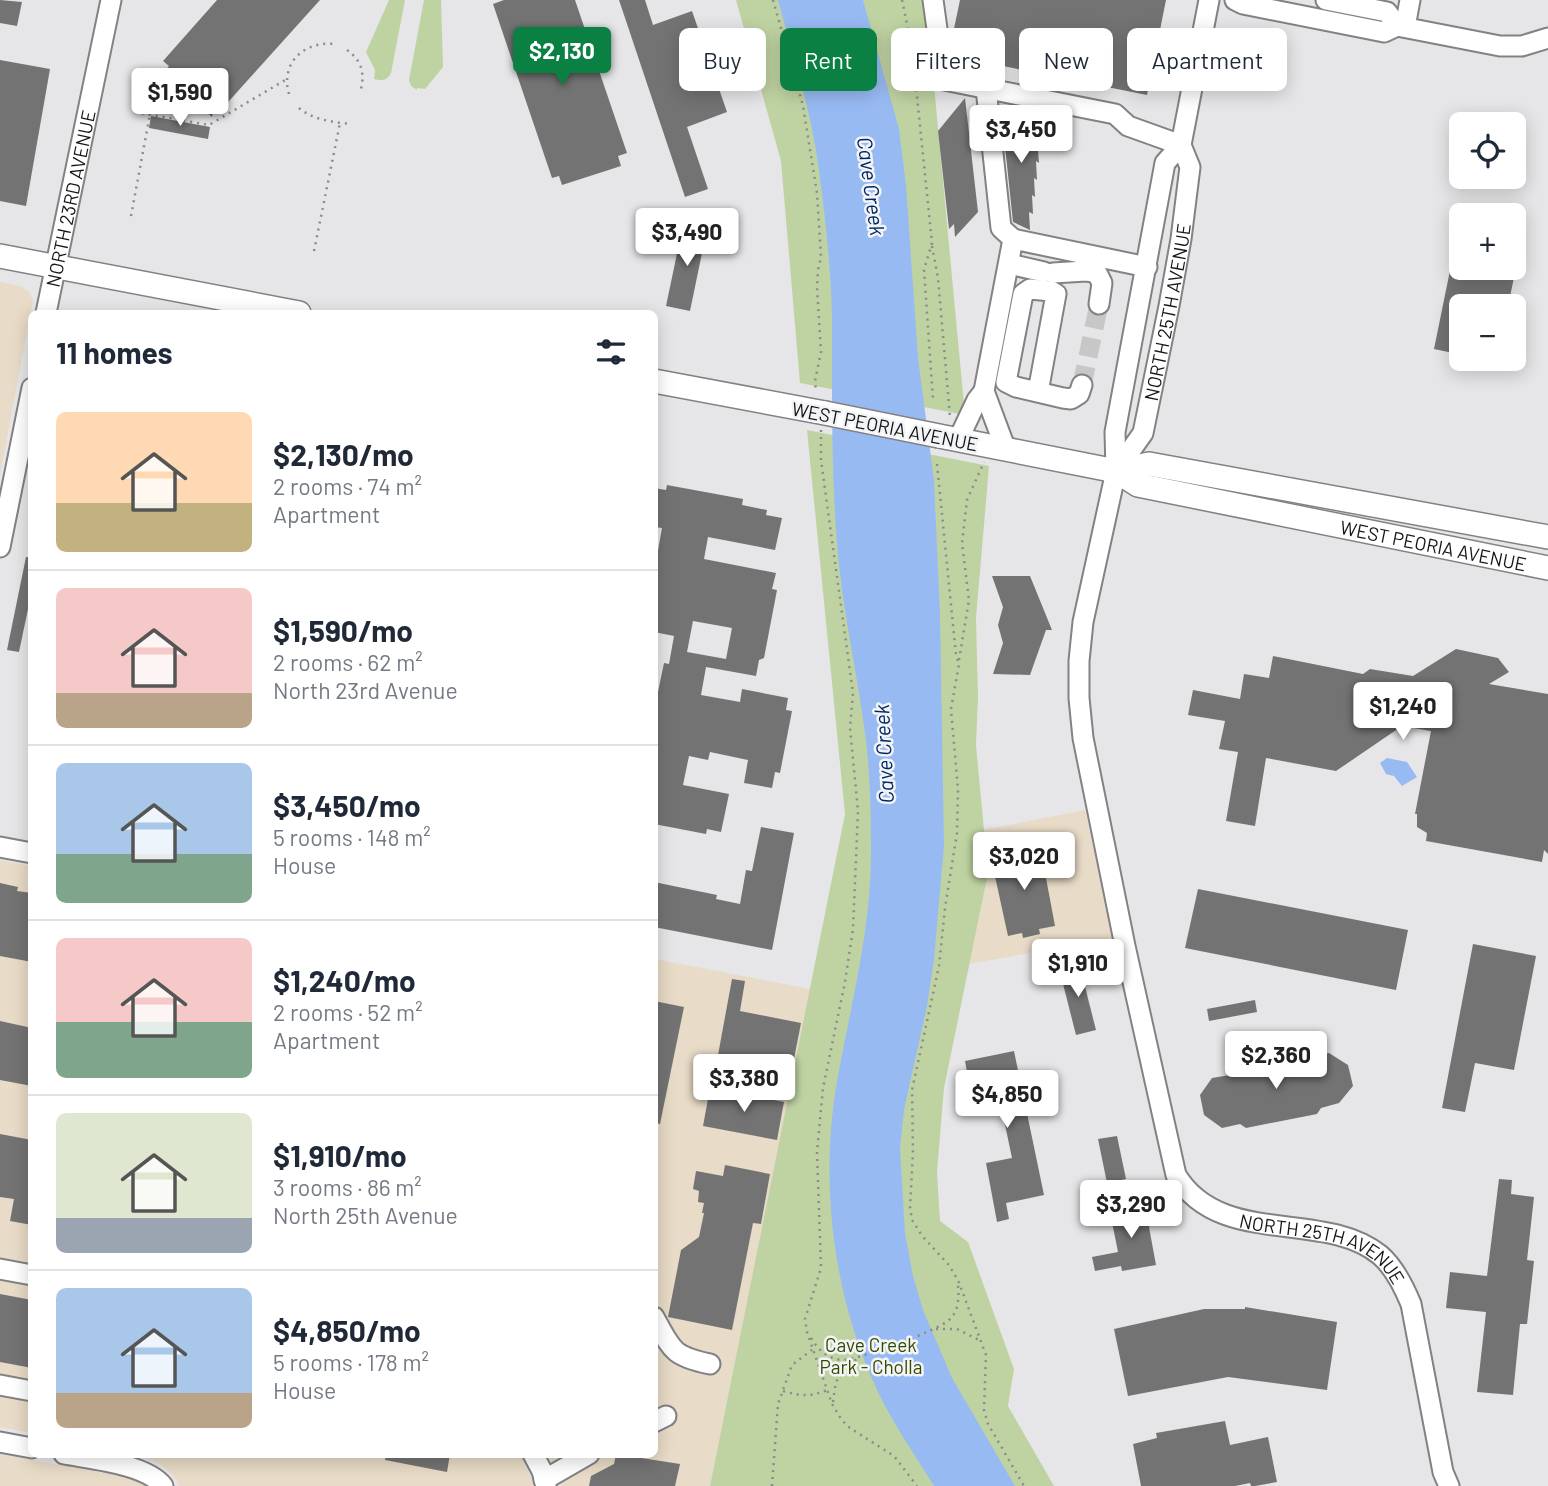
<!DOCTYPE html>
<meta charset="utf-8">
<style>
body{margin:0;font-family:Barlow,sans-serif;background:#f6f6f7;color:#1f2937;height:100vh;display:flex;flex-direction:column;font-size:26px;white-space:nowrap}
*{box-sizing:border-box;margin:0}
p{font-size:23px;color:#747a83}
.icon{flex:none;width:38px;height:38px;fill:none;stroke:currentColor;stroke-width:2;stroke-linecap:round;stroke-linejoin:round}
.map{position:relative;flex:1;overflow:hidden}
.panel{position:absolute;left:28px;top:310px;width:630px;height:1148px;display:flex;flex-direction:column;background:#fff;border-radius:10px;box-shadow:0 4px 18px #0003}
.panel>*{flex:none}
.guide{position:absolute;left:679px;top:28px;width:665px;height:63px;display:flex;gap:14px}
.controls{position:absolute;left:1449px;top:112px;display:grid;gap:14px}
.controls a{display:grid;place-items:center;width:77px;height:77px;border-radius:10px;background:#fff;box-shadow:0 4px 18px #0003;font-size:35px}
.price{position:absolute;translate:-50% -60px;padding:0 16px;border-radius:7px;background:#fff;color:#222;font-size:23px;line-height:46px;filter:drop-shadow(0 2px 4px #0008)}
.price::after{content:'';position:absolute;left:50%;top:42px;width:21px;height:16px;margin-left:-10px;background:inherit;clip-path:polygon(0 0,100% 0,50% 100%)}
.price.on{background:#0b8043;color:#fff}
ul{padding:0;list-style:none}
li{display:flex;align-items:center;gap:21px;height:175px;padding:0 28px}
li+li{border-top:2px solid #e0e1e3}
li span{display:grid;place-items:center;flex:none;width:196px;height:140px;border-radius:10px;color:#555}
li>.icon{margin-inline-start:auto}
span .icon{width:84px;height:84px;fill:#fffc;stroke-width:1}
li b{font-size:30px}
h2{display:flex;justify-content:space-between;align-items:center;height:84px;padding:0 28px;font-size:30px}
.chip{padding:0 24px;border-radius:10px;background:#fff;box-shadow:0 4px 18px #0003;font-size:24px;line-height:63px}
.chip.on{background:#0b8043;color:#fff}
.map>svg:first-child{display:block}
.industrial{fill:#e8dbc7}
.green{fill:#bfd3a2}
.water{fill:#98baf3}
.building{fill:#747374;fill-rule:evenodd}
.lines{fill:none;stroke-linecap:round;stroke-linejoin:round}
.minor-tunnel{stroke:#c7c7c8;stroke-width:19;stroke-dasharray:19 10;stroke-linecap:butt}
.minor-casing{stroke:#828284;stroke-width:23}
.major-casing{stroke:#828284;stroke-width:26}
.path{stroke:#8b8b8d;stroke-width:2.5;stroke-dasharray:2 5;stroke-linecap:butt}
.minor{stroke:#fff;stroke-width:19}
.major{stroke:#fff;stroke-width:23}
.major-bridge-casing{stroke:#828284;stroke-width:26;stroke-linecap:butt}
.major-bridge{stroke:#fff;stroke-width:23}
.labels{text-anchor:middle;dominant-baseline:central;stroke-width:5;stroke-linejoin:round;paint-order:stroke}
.street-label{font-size:19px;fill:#151516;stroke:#f3f4f6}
.park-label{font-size:19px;fill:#354a01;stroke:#f3f4f6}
.water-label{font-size:21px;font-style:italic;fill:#012766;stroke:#f3f4f6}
</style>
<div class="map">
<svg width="1548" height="1486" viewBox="0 0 1548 1486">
<rect width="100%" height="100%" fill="#e6e6e8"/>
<g class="industrial">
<path d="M0 282 20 286 28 291 33 300 0 475Z"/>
<path d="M1085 810 1113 938 969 964 988 873 983 830Z"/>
<path d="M0 860 31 866V1433L0 1427Z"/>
<path d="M655 959 810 989 710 1486H562L548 1454H654Z"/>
<path d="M0 1454 135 1479 147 1486H0Z"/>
<path d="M138 1454H520L535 1486H179L174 1476 161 1465Z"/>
</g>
<g class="green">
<path d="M389 0H405L391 73C387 81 382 81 374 79L375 70 366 52Z"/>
<path d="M424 0H441L443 67 425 89 417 88V90L411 86 409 80Z"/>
<path d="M736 0H926L965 415 800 383 781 161Z"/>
<path d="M807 430 989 466 976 618 978 697 976 745 988 873 944 1088 937 1172 940 1221 968 1242 1014 1369 1008 1406 1054 1486H710L845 814Z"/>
</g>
<g class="water">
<path d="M778 0H863L899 129 906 185 918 358 934 480 940 614 944 845 934 960 927 1006 904 1110 900 1148 905 1233 913 1276 923 1310 952 1378 1015 1486H934C913 1452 889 1418 873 1381 832 1289 820 1180 837 1081 851 1003 872 927 871 847 871 812 870 776 866 741 858 675 842 610 837 544 831 468 832 392 832 315 831 270 825 215 819 171 812 113 793 56 778 0Z"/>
<path d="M1387 758 1407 762 1417 777 1402 786 1394 776 1386 774 1380 763Z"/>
</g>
<g class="building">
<path d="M0 0 22 2 17 26 0 23Z"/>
<path d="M217 0H320L221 110 214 105 212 117 163 74 169 66 163 61Z"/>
<path d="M504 0H575L627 153 618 156 621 166 562 185 559 176 552 178 493 4Z"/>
<path d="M619 0H645L653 25 692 11 727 112 687 127 708 189 685 197Z"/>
<path d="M960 0H1166L1147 95 953 56 951 43Z"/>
<path d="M0 60 50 69 26 206 0 201Z"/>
<path d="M965 98 978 212 955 237 954 224 949 229 938 131Z"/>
<path d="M1001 108 1036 125 1039 163 1036 161 1037 180 1034 178 1035 197 1032 195 1033 214 1029 212 1030 230 1013 222Z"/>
<path d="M151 116 210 127 208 139 149 128Z"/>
<path d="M683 225 707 229 690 311 666 306Z"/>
<path d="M1456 241 1461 242V268H1516L1508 306H1461V337L1458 354 1434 349Z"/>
<path d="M667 485 743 499 742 505 767 510 766 515 782 518 775 550 708 537 704 559 776 573 772 589 777 590 764 658 759 660 756 676 706 667 701 695 740 702 742 689 788 698 786 710 792 711 780 773 775 772 772 788 744 783 748 760 710 752 708 760 689 756 683 785 729 794 721 832 707 829 706 834 654 824V711L664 663 669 664 674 636 654 632V556H657L662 528 654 527V488L666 490ZM693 621 732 628 726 659 687 652Z"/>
<path d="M26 557H32V590L19 652 7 650Z"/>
<path d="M992 576H1030L1052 630H1046L1030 675 993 674 1003 643 998 625 1003 607Z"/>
<path d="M1456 649 1498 658 1509 672 1489 684 1548 694V854L1544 850 1542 862 1426 841 1427 833 1417 827V814H1415L1431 731 1402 726 1336 771 1266 758 1255 826 1226 821 1238 752 1219 749 1225 721 1188 715 1193 690 1240 699 1244 674 1269 678 1273 656 1363 674 1370 669 1413 676Z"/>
<path d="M761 827 794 833 772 950 654 927V882L717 895 716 899 740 904 746 870 752 871Z"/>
<path d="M1040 846 1055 926 1039 929 1040 934 1023 938 1022 933 1008 936 991 858 1001 856 1000 853Z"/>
<path d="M0 883 18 887 17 891 32 893V962L0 956Z"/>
<path d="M1198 889 1408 930 1396 990 1185 948Z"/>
<path d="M1473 944 1536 956 1514 1070 1475 1063 1465 1112 1442 1108Z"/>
<path d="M1079 963 1096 1030 1076 1035 1059 968Z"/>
<path d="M732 979 745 981 740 1011 801 1023 792 1069 718 1055Z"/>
<path d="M1255 1000 1257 1012 1209 1021 1207 1009Z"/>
<path d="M654 1001 684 1007 660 1124 654 1123Z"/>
<path d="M0 1021 32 1028V1086L0 1080Z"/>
<path d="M1014 1051 1044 1195 1006 1203 1009 1219 997 1222 986 1163 1012 1158 1000 1101 973 1105 965 1061Z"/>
<path d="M1305 1053 1311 1057 1329 1053 1348 1065 1353 1086 1339 1103 1321 1108 1317 1114 1246 1128 1240 1124 1222 1128 1204 1115 1200 1095 1212 1078 1230 1075 1234 1069Z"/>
<path d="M710 1088 784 1102 777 1140 703 1126Z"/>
<path d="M0 1134 32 1140V1225L10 1221 14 1199 0 1197Z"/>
<path d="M1117 1136 1126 1179 1107 1183 1098 1139Z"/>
<path d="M725 1165 770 1174 761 1224 753 1223 732 1330 668 1317 681 1250 699 1237 704 1213H702L704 1203 698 1202 699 1191 693 1189 696 1171 723 1176Z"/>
<path d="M1499 1179 1512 1180 1511 1194 1534 1197 1527 1260 1534 1261 1527 1324H1520L1513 1395 1477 1392 1486 1312 1446 1308 1450 1272 1487 1276Z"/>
<path d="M1146 1203 1160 1212 1149 1227 1156 1265 1122 1271 1121 1266 1095 1271 1092 1257 1118 1252 1110 1212 1144 1206Z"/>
<path d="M0 1294 32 1300V1368L0 1362Z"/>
<path d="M1245 1307 1337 1322 1327 1390 1228 1377 1128 1396 1114 1329 1204 1309H1245Z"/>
<path d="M1225 1421 1230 1445 1268 1437 1277 1482 1255 1486H1251L1250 1483 1235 1486H1141L1133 1444 1157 1438 1156 1433Z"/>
<path d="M386 1454H450L447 1472 385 1460Z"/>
<path d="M616 1454 680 1464 675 1486H589L591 1476 614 1464Z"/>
</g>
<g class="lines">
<path class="minor-tunnel" d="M1082 385 1099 304"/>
<g class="minor-casing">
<g id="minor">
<path d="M933 0 944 80 1115 114 1128 126 1181 145"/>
<path id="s1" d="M1209 0 1181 145 1165 163 1115 432 1116 471 1083 622 1079 661V698L1083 738 1125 946 1176 1175C1220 1248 1324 1209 1380 1255 1394 1267 1404 1287 1411 1304L1443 1472 1449 1486"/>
<path d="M1235 0 1243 4 1384 32 1397 26 1500 46H1522L1548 38"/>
<path d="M1326 0 1387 12 1397 26"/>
<path d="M1405 27 1410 0"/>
<path d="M1013 239 1147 267"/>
<path d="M1009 264 1044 272"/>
<path d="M1053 273 1086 271 1097 273 1102 283 1099 304"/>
<path id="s2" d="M46 313 111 0"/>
<path d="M984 391 1006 450"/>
<path d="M1038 392 1056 294 1051 291 1030 289 1023 294 1006 382 1016 387 1063 398 1071 399 1079 394 1082 385"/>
<path d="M958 440 977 400 984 391 1013 239 1001 228 986 88"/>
<path id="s3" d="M1116 471 1143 433 1169 306 1181 239 1190 167 1181 145"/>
<path d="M0 547 32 388"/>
<path d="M0 847 32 853"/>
<path d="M0 1269 32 1275"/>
<path d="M654 1317C672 1350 672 1356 710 1364"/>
<path d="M0 1385 32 1391"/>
<path d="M654 1422 666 1416"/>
<path d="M0 1442 32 1448"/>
<path d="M64 1454C90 1459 146 1464 163 1486"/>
<path d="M533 1454 542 1471 546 1486"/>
<path d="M544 1480 589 1454"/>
</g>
</g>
<g class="major-casing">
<g id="major">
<path d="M0 256 299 313"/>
<path d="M654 381 825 413"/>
<path id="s4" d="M939 436 1116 471 1138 485 1548 568"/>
<path d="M1116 471 1149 464 1548 537"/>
</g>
</g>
<g class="path">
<path d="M773 0 803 106 817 193 821 257 818 270 817 288 821 352 815 381 816 392"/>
<path d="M902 0 912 48 932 243 924 270 933 399"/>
<path d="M347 50C361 60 365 72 361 89"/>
<path d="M289 94C280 63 304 41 334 44"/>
<path d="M299 108C313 120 333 122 351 124"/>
<path d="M135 112 209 125 287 79"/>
<path d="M131 216 150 114"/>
<path d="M932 246 938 278 950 417"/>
<path d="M314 251 340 123"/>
<path d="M821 430V460L853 693 850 728 858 811 853 929 845 982 823 1088 817 1152 821 1268 805 1319 807 1332 832 1404 840 1417 847 1426 894 1456 917 1486"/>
<path d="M937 464 956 655 959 664 951 709 958 790 957 833 945 908 939 966 912 1090 913 1153 910 1207 912 1220 923 1237 948 1264 958 1280 986 1355 984 1410 988 1424 1024 1486"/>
<path d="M959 660 969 600 962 543 967 500 984 462"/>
<path d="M936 1329H957L981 1341"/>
<path d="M811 1338C818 1349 826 1358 841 1360 856 1361 937 1331 949 1320 959 1311 959 1298 958 1285"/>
<path d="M783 1391C800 1396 811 1397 827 1390"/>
<path d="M833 1402C836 1378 837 1373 857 1359"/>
<path d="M772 1486 778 1404 792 1365 813 1349"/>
</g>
<use href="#minor" class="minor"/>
<use href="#major" class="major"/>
<g class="major-bridge-casing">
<path id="major-bridge" d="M825 413 939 436"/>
</g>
<use href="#major-bridge" class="major-bridge"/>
</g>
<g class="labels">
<g class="street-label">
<text stroke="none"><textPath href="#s2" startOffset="117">NORTH 23RD AVENUE</textPath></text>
<text stroke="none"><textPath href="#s3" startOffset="170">NORTH 25TH AVENUE</textPath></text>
<text transform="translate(885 426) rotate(11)">WEST PEORIA AVENUE</text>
<text stroke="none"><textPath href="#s4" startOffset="508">WEST PEORIA AVENUE</textPath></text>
<text stroke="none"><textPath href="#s1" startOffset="1372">NORTH 25TH AVENUE</textPath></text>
</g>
<g class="park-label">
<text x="871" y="1344">Cave Creek<tspan x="871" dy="22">Park - Cholla</tspan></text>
</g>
<g class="water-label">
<text transform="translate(872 186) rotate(82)">Cave Creek</text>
<text transform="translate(883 754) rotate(-93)">Cave Creek</text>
</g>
</g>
</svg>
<div class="controls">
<a><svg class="icon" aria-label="locate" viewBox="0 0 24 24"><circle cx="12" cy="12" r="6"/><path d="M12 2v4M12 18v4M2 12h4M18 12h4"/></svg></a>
<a>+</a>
<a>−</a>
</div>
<b class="price on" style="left:562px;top:87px">$2,130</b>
<b class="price" style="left:180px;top:128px">$1,590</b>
<b class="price" style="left:1021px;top:165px">$3,450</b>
<b class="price" style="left:687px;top:268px">$3,490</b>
<b class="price" style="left:1403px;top:742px">$1,240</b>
<b class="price" style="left:1024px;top:892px">$3,020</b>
<b class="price" style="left:1078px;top:999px">$1,910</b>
<b class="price" style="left:1276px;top:1091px">$2,360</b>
<b class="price" style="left:744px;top:1114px">$3,380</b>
<b class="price" style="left:1007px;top:1130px">$4,850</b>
<b class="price" style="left:1131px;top:1240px">$3,290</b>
<div class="guide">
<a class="chip">Buy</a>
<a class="chip on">Rent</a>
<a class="chip">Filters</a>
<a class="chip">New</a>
<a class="chip">Apartment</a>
</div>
<section class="panel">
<h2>11 homes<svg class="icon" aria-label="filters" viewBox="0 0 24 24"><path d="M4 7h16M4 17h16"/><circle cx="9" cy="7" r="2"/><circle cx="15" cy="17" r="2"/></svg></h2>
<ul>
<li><span style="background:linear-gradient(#ffd9b3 65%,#c2b280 0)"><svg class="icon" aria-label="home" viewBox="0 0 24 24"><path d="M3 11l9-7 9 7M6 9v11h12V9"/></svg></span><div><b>$2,130/mo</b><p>2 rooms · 74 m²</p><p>Apartment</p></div></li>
<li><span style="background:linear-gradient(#f6c9c9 75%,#b9a48a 0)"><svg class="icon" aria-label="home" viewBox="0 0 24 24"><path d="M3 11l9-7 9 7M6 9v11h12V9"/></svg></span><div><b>$1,590/mo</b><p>2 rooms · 62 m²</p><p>North 23rd Avenue</p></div></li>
<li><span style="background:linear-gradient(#a9c7e8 65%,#7fa58c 0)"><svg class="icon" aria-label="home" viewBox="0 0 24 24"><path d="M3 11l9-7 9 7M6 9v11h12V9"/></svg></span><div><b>$3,450/mo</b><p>5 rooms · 148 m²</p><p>House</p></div></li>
<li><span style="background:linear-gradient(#f6c9c9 60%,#7fa58c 0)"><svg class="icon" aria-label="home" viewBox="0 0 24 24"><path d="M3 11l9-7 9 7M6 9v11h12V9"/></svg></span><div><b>$1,240/mo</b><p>2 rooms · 52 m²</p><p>Apartment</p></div></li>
<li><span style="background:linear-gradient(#dfe7d0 75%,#9aa5b1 0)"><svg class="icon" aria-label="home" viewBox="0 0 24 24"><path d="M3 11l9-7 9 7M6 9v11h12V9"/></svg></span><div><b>$1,910/mo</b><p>3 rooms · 86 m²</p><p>North 25th Avenue</p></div></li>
<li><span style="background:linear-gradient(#a9c7e8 75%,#b9a48a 0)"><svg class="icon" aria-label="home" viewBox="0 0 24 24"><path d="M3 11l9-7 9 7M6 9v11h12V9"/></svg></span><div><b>$4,850/mo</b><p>5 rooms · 178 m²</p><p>House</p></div></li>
</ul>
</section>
</div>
